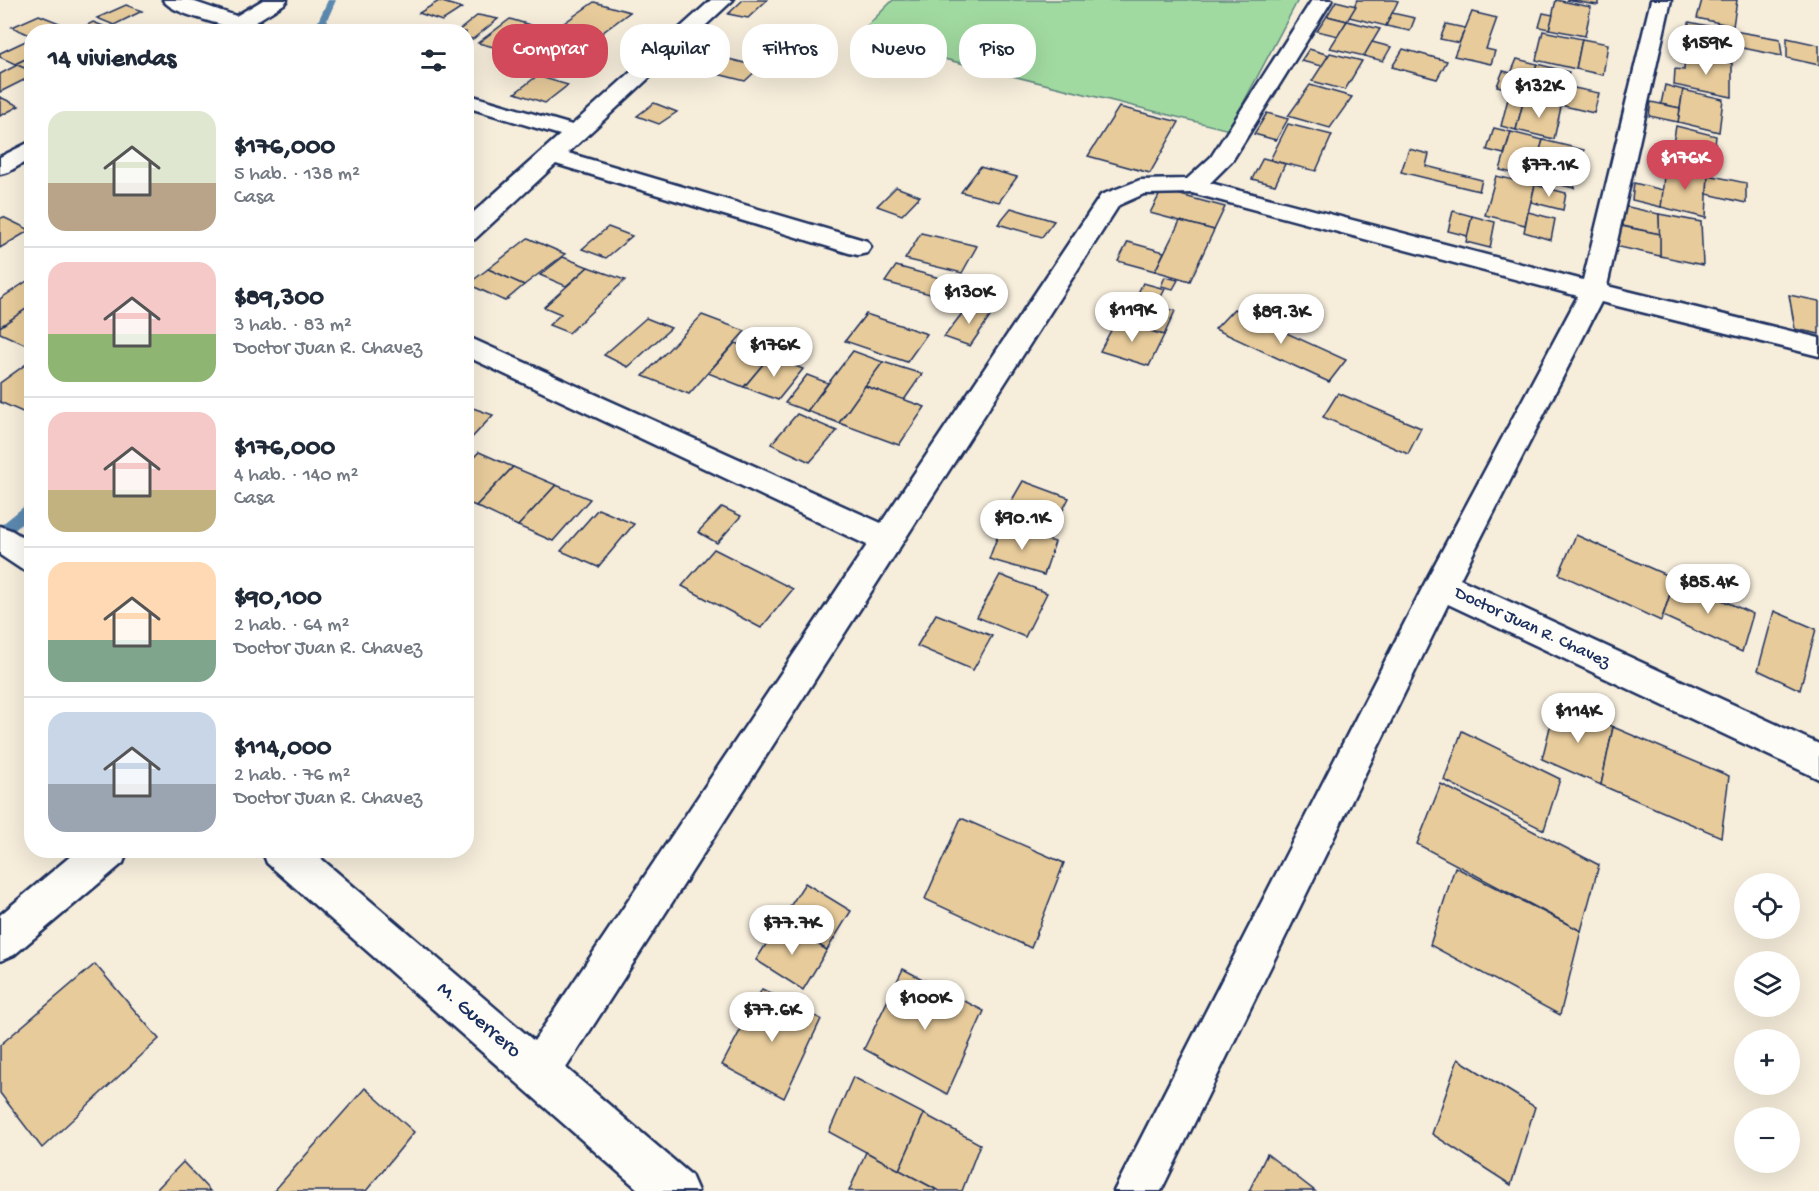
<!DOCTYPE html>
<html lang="es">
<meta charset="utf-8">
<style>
body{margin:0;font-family:"Gochi Hand",sans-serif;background:#f2f2f3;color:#1f2937;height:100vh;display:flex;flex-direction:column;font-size:22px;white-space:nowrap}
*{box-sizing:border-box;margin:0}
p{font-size:20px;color:#747a83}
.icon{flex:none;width:33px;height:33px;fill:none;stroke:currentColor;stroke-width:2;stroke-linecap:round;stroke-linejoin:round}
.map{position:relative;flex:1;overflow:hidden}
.details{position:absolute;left:24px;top:24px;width:450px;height:834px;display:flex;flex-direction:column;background:#fff;border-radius:24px;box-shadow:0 6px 24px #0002}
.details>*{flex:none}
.guide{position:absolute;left:492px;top:24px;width:570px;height:54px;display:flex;gap:12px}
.fabs{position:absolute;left:1734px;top:873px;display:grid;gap:12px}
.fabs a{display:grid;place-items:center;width:66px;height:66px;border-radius:50%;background:#fff;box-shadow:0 6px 24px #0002;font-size:30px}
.price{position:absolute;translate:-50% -51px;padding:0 14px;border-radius:21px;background:#fff;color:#222;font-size:20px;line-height:39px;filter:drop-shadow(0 2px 3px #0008)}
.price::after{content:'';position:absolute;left:50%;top:36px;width:18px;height:14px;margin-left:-9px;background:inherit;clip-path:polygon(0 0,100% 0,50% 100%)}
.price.selected{background:#d1495b;color:#fff}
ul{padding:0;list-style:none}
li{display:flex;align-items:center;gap:18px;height:150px;padding:0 24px}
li+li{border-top:2px solid #e0e1e3}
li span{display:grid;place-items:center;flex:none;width:168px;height:120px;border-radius:18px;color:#555}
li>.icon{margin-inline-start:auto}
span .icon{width:72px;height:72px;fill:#fffc;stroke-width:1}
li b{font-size:26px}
h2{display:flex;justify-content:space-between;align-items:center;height:72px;padding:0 24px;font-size:26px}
.pill{padding:0 21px;border-radius:24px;background:#fff;box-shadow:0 6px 24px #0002;font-size:21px;line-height:54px}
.pill.selected{background:#d1495b;color:#fff}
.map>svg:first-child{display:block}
.green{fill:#a1daa0;stroke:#5e847f;stroke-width:1.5}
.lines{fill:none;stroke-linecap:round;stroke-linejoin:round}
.stream{fill:#5c89b0;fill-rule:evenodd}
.building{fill:#e7cb9b;stroke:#1b2f5e;stroke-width:1.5}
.minor-casing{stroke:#1b2f5e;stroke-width:5}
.minor{fill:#fdfcf7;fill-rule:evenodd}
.labels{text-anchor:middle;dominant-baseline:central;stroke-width:5;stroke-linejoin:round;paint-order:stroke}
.street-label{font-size:18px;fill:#1b2f5e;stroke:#fdfcf7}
.near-street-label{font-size:21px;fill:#1b2f5e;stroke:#fdfcf7}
</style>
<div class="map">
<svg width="1819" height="1191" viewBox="0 0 1819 1191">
<rect width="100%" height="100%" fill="#f6eddb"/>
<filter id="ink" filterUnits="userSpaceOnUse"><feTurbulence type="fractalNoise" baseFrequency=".0167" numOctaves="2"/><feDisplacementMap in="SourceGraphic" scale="12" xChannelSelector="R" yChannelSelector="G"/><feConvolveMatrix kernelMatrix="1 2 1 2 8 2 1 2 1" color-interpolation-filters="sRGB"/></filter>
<g filter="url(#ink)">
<path class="green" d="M893 0H1298L1229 130 856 37Z"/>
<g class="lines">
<g class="stream">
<path d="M328 0H336L322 32H313Z"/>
<path d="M32 500V514L5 539 0 541V526Z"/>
</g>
</g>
<g class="building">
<path d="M743 0H767L748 18 728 14Z"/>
<path d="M1357 0H1394L1398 1 1386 26 1349 17Z"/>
<path d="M1556 0 1591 7 1585 36 1549 29Z"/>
<path d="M1566 0H1598V5Z"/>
<path d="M1702 0H1737L1733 26 1697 18Z"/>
<path d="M439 1 462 8 442 21 419 13Z"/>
<path d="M1336 1 1356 6 1347 21 1327 16Z"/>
<path d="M594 2 630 12 591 41 554 30Z"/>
<path d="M126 5 142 11 114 25 97 18Z"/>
<path d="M1472 12 1497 18 1486 49 1495 51 1491 64 1454 56Z"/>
<path d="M1392 13 1415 18 1410 31 1386 26Z"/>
<path d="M1543 13 1553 15 1549 29 1539 27Z"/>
<path d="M39 15 62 24 45 32H32V36L12 27Z"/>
<path d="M478 15 498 19 473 39 466 38V32H457Z"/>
<path d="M1327 16 1347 21 1338 36 1317 31Z"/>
<path d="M510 19 537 27 505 50 478 43Z"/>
<path d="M1347 21 1380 29 1364 56 1330 48Z"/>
<path d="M93 22 116 31H76Z"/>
<path d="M1689 22 1728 30V59L1688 51Z"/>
<path d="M1446 24 1465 28 1459 43 1440 39Z"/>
<path d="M1728 30 1780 39 1782 56 1728 45Z"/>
<path d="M1543 31 1582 39 1576 69 1536 60Z"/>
<path d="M32 38V56L15 64 0 57V53Z"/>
<path d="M1787 38 1819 45V65L1787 58Z"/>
<path d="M1582 39 1608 44 1603 75 1576 69Z"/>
<path d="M544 42 585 57 553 78 512 62Z"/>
<path d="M1372 42 1391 47 1383 61 1364 56Z"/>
<path d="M1309 49 1329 55 1322 66 1301 61Z"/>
<path d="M1403 49 1447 61 1437 79 1392 67Z"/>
<path d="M1330 53 1362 61 1345 90 1312 81Z"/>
<path d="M1685 54 1732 63V97L1674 85 1675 69 1684 70Z"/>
<path d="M713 55 760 67 745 81 698 69Z"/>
<path d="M32 56V67L26 69 15 64Z"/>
<path d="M1517 59 1537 64 1526 93 1497 86 1503 71 1511 73Z"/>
<path d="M1537 64 1569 72 1558 101 1526 93Z"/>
<path d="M17 65 32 71V76L0 92V74Z"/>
<path d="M537 76 568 85 545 103 515 93Z"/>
<path d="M1310 85 1352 97 1330 128 1288 116Z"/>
<path d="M1665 85 1683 90 1680 108 1661 104Z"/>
<path d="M1569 87 1599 93 1594 113 1564 106Z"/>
<path d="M1683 90 1723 99 1719 132 1678 122Z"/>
<path d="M1509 95 1524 99 1516 130 1501 126Z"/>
<path d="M0 97 19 106 0 116Z"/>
<path d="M1524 99 1561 107 1554 139 1516 130Z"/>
<path d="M1651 102 1680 108 1678 122 1649 116Z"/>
<path d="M654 103 677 112 659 124 637 116Z"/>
<path d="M1119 107 1179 122 1150 173 1088 156Z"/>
<path d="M1267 113 1288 119 1276 140 1254 134Z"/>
<path d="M1288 124 1332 135 1316 171 1270 160Z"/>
<path d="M1676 126 1716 136 1712 171 1670 161Z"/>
<path d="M1494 128 1511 132 1504 154 1487 150Z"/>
<path d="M1511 132 1543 140 1533 178 1500 170Z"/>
<path d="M1543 140 1584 150 1580 168 1538 157Z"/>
<path d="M1656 143 1673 147 1670 161 1654 157Z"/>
<path d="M1409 149 1429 154 1426 166 1482 180 1479 191 1401 172Z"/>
<path d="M1263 158 1285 164 1275 185 1252 179Z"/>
<path d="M1537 163 1577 173 1574 188 1533 178Z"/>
<path d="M1665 165 1708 175 1706 218 1661 207Z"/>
<path d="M980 167 1017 177 999 202 961 192Z"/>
<path d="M1708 175 1746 183V203L1707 194Z"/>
<path d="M1496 176 1535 185 1525 225 1485 215Z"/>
<path d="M1634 183 1663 190 1661 207 1632 200Z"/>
<path d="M1535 185 1566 193 1563 210 1531 202Z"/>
<path d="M896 187 920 196 902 215 877 206Z"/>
<path d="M1162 190 1225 207 1214 230 1150 213Z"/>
<path d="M1624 206 1659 214 1660 234 1623 226Z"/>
<path d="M1011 208 1054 221 1042 237 998 224Z"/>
<path d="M1453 211 1472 216 1468 236 1448 231Z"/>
<path d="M1528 212 1555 219 1551 240 1524 232Z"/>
<path d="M1659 214 1701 222 1703 265 1660 256Z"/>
<path d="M1472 216 1495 222 1490 248 1466 242Z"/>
<path d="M3 217 30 230 0 248V219Z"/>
<path d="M1180 221 1214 230 1190 281 1155 271Z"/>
<path d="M1616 225 1660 234V256L1615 246Z"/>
<path d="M608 227 632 236 606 258 582 249Z"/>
<path d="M921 233 977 246 962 273 905 259Z"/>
<path d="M528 238 565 254 524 285 488 269Z"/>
<path d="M1128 242 1164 252 1155 271 1118 261Z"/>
<path d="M563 257 588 267 566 286 540 275Z"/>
<path d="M896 266 947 280 937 296 885 282Z"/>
<path d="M588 267 625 280 569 333 549 325 561 314 544 307Z"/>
<path d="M488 269 524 285 505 301 468 284Z"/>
<path d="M1165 277 1178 280 1173 289 1161 286Z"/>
<path d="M27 281 32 283V305L0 327V299Z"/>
<path d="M1143 283 1165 289 1158 303 1136 297Z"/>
<path d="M1789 295 1819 301V334L1795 329Z"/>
<path d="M1127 298 1175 311 1164 335 1116 321Z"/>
<path d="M970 303 994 311 970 346 944 337Z"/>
<path d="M32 305V338L24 344 0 333V327Z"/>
<path d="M1234 309 1346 360 1329 382 1215 329Z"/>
<path d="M866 314 927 334 907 362 845 341Z"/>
<path d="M702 315 745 331 689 394 643 376Z"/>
<path d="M646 318 671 328 628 367 604 355Z"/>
<path d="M1116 321 1164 335 1149 366 1100 351Z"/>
<path d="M735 343 770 356 744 387 708 373Z"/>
<path d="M853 351 883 362 839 423 807 411Z"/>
<path d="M770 356 803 369 778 400 744 387Z"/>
<path d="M32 360V411L27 414 0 402V383Z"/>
<path d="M883 362 922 374 904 400 865 386Z"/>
<path d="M807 375 828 383 807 411 785 403Z"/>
<path d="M865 386 925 407 899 445 839 423Z"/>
<path d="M1338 393 1421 428 1408 454 1323 417Z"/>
<path d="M470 407 493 415 466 444V410Z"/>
<path d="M797 414 837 431 810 462 771 444Z"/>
<path d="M479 452 513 467 476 506 466 502V465Z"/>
<path d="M513 467 556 485 518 526 476 506Z"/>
<path d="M1023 481 1069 498 1052 531 1005 512Z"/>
<path d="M556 485 590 499 553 541 518 526Z"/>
<path d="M722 507 741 516 717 543 698 532Z"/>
<path d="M598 509 634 524 598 567 561 551Z"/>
<path d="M1001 527 1055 542 1044 575 989 559Z"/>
<path d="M1576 535 1675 579 1661 621 1559 574Z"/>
<path d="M714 549 793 589 761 628 682 586Z"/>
<path d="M1000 575 1047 593 1025 637 977 617Z"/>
<path d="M1675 579 1753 614 1742 652 1663 616Z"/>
<path d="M1774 611 1816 629 1800 690 1758 670Z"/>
<path d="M936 614 992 636 973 670 917 646Z"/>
<path d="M1556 703 1613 727 1601 785 1542 759Z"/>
<path d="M1613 727 1729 776 1721 837 1601 785Z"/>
<path d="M1462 731 1560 779 1544 830 1444 780Z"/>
<path d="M1441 784 1599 865 1581 931 1417 844Z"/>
<path d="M961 818 1064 863 1031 948 925 899Z"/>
<path d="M1455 867 1581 931 1560 1015 1430 945Z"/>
<path d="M805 883 851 911 827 950 780 922Z"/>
<path d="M780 922 827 950 803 990 756 960Z"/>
<path d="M95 964 159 1039 42 1148 0 1093V1045Z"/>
<path d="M903 969 984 1011 947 1094 864 1049Z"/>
<path d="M762 989 821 1019 784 1098 722 1065Z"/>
<path d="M1458 1059 1535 1107 1511 1185 1432 1134Z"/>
<path d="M853 1077 924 1114 899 1170 829 1132Z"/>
<path d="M365 1088 414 1132 366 1191H274Z"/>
<path d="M924 1114 980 1144 962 1191H939L899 1170Z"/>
<path d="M866 1152 935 1189V1191H849Z"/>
<path d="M1267 1154 1315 1191H1249Z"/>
<path d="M183 1162 210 1191H155Z"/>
</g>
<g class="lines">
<g class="minor-casing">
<g id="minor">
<path d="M163 0H189L236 16 263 0H287L284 4 255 22 274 28 277 32H216L222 25C207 20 172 13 163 0Z"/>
<path d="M711 0H733L568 153 867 241 871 247 867 253 858 255 849 253 556 164 475 239 466 241V219L560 135 466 107V94L572 125Z"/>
<path d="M1312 0H1332L1232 161 1210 183 1583 280 1651 0H1671L1607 286 1819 338V356L1601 302 1460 579 1819 744V779L1448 604 1161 1191H1114L1429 575 1578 296 1192 193 1144 194 1119 205 566 1068 691 1175 698 1191H640L267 863 262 850H311L534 1041 867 545 466 356V336L881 523 1101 195 1140 180 1187 179 1211 157Z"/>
<path d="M32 141V158L8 172 0 174V157Z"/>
<path d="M0 526 11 530 32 543V573L21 569 0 555Z"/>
<path d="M78 850H128L123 863 14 955 0 961V915Z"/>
</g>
</g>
<use href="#minor" class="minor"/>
</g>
</g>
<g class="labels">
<g class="street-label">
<text transform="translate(1532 628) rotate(25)">Doctor Juan R. Chavez</text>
</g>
<g class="near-street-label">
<text transform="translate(478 1021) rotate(41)">M. Guerrero</text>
</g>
</g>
</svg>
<div class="fabs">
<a><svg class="icon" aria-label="locate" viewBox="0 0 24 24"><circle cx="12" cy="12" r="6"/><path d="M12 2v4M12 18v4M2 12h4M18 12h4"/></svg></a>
<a><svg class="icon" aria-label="layers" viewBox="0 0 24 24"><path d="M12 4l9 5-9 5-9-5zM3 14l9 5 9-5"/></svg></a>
<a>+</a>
<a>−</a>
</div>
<b class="price" style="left:1706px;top:76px">$159K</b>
<b class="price" style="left:1539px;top:119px">$132K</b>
<b class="price selected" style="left:1685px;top:191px">$176K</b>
<b class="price" style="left:1549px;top:198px">$77.1K</b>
<b class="price" style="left:969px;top:325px">$130K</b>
<b class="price" style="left:1132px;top:343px">$119K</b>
<b class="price" style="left:1281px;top:345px">$89.3K</b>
<b class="price" style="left:774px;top:378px">$176K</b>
<b class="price" style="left:1022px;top:551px">$90.1K</b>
<b class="price" style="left:1708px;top:615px">$85.4K</b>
<b class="price" style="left:1578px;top:744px">$114K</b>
<b class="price" style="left:792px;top:956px">$77.7K</b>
<b class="price" style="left:925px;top:1031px">$100K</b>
<b class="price" style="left:772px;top:1043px">$77.6K</b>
<div class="guide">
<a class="pill selected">Comprar</a>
<a class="pill">Alquilar</a>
<a class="pill">Filtros</a>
<a class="pill">Nuevo</a>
<a class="pill">Piso</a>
</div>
<section class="details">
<h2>14 viviendas<svg class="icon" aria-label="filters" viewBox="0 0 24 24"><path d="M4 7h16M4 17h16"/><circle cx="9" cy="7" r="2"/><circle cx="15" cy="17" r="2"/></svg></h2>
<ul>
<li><span style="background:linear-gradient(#dfe7d0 60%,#b9a48a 0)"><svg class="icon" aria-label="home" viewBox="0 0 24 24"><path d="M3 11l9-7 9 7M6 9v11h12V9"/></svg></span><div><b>$176,000</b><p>5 hab. · 138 m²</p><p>Casa</p></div></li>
<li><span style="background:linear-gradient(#f6c9c9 60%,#8fb573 0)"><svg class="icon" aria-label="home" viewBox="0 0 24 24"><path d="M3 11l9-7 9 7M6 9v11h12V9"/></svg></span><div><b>$89,300</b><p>3 hab. · 83 m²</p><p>Doctor Juan R. Chavez</p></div></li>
<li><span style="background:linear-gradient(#f6c9c9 65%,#c2b280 0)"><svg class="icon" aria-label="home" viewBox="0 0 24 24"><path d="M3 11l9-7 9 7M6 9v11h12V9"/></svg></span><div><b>$176,000</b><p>4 hab. · 140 m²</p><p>Casa</p></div></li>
<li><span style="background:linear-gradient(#ffd9b3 65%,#7fa58c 0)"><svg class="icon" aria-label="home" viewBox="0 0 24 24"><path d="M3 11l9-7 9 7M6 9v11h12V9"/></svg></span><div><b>$90,100</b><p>2 hab. · 64 m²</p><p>Doctor Juan R. Chavez</p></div></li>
<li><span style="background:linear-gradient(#c9d6e8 60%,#9aa5b1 0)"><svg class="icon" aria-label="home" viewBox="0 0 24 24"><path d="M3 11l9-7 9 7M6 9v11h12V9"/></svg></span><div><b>$114,000</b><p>2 hab. · 76 m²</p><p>Doctor Juan R. Chavez</p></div></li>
</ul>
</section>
</div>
